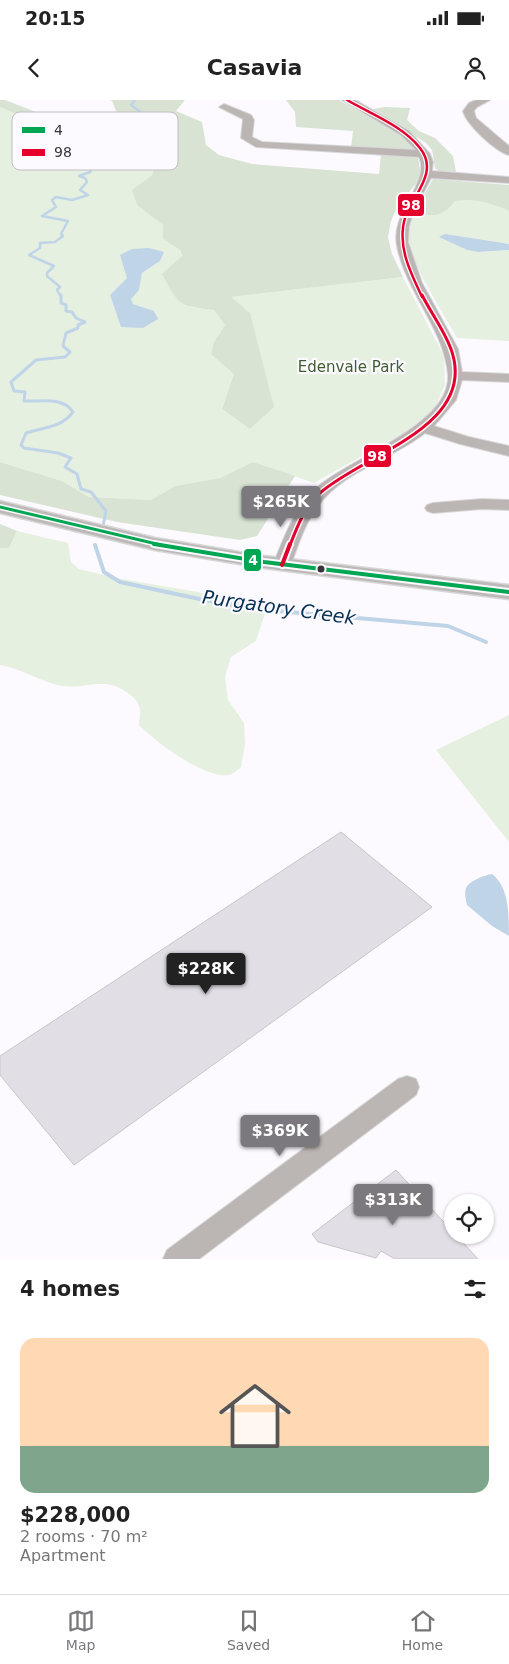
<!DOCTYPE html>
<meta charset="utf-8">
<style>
body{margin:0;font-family:"DejaVu Sans",sans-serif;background:#f2f2f2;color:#222;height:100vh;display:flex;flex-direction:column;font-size:19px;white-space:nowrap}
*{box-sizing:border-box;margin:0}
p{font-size:16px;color:#767676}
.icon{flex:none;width:28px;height:28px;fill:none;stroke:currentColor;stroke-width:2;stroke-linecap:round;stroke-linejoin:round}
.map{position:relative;height:1159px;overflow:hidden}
.side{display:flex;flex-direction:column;background:#fff;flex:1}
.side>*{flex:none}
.buttons{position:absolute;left:444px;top:1094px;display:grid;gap:10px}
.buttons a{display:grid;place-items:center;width:50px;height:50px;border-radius:50%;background:#fff;box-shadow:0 1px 4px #0004;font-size:25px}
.price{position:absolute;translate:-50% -42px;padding:0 11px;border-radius:5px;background:#7b797d;color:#fff;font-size:16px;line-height:32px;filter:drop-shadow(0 1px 2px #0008)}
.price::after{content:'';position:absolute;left:50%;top:30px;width:15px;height:11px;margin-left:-8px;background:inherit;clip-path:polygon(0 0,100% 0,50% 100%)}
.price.selected{background:#222;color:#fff}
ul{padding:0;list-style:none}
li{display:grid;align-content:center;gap:10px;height:265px;padding:0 20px}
li span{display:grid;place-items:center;height:155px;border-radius:15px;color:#555}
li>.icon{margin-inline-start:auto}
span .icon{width:90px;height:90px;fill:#fffc;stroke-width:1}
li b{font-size:21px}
h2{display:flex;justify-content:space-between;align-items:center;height:60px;padding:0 20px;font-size:21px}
.status{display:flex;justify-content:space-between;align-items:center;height:35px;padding:0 25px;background:#fff;direction:ltr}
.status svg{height:14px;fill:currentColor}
header{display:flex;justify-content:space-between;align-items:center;height:65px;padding:0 20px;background:#fff;font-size:22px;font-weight:700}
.tabs{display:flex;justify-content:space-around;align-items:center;height:70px;border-top:1px solid #e0e0e0;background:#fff;font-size:14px;color:#767676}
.tabs a{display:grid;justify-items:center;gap:2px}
.tabs .selected{color:#7b797d}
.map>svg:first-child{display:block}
.green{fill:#e5f0e1;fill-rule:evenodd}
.forest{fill:#d8e3d3}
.water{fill:#c0d4e8}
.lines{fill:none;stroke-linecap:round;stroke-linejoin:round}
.stream-far2{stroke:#c0d4e8;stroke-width:2.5}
.stream-far1{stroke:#c0d4e8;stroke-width:3}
.stream{stroke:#c0d4e8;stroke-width:4}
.building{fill:#e2dee6;stroke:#c8c6c9}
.minor-casing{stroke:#d8d7d9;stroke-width:2}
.major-casing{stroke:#d8d7d9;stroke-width:3}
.minor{fill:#bbb6b3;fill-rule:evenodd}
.major{fill:#bdb9b7;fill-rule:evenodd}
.bus-1-far1-casing{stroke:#fcf9ff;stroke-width:6}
.bus-1-casing{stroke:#fcf9ff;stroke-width:8}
.bus-2-far2-casing{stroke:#fcf9ff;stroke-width:5}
.bus-2-far1-casing{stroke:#fcf9ff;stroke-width:6}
.bus-2-casing{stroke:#fcf9ff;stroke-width:8}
.bus-1-far1{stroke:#00a651;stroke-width:3}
.bus-1{stroke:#00a651;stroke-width:4}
.bus-2-far2{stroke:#e4002b;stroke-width:2.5}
.bus-2-far1{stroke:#e4002b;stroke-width:3}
.bus-2{stroke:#e4002b;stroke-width:4}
.bus-dot{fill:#353437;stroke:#fcf9ff;stroke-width:2}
.labels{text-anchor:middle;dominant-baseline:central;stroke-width:4.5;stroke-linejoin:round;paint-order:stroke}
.far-park-label{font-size:15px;fill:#3f5e30;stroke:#fcf9ff}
.water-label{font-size:19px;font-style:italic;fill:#043054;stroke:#fcf9ff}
.key{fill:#fcf9ff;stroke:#c0bec3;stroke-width:1}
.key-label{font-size:14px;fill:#353437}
.line-badge{stroke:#fcf9ff;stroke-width:2}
.badge-label{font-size:14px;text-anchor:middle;font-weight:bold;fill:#fff}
</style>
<div class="status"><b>20:15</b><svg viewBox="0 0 49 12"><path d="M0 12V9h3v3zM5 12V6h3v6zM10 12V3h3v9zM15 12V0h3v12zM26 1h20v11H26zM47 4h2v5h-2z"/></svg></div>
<header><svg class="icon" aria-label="back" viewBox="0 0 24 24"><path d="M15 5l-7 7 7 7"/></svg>Casavia<svg class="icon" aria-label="person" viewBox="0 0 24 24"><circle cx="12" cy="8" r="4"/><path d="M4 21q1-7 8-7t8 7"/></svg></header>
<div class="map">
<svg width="509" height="1159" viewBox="0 0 509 1159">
<rect width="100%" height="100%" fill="#fcfafe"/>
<g class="green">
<path d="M0 7 49 28 61 44 131 57 156 65 152 75 133 90 137 105 164 125 163 139 180 150 191 207 214 210 225 225 214 242 234 274 222 309 250 329 256 323 250 213 230 197 403 177 444 256 445 285 435 307 425 317 403 333 314 383 253 362 220 378 175 386 151 400 89 397 62 381 0 362ZM160 161 142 173 139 190 130 198 133 204 155 212 157 219 121 226 110 195 127 178Z"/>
<path d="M467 99 485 101 509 111V144L440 137 467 150 478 152 509 150V241L457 238C443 212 407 159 407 131 407 125 411 119 414 113 435 116 441 119 455 101Z"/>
<path d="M17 431 68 443 71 462 79 469 116 478 268 504 256 541 231 557 225 577 228 600 244 623 245 644 241 667C237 670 233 675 227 675 204 678 154 641 139 625 139 620 141 614 140 609 138 596 117 584 104 584 86 583 75 590 54 584 36 579 19 568 0 565V448H9Z"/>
<path d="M509 615V742L436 650Z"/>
</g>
<g class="forest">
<path d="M0 0H5L36 12 89 21 119 18 112 1 109 0H185L176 11 202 22 206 45 219 55 252 64 379 74 381 54 418 58 420 70 419 80 397 107 391 121 388 137 392 154 403 177 231 197 250 213 274 307 250 329 222 309 234 274 211 254 214 242 225 225 214 210C178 206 179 205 162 174L182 156 180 150 163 139V125L137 105 132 90 152 75 156 65 131 57 61 44 49 28 0 7Z"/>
<path d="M286 0H339L395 31 415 49 412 51 351 48 353 31 296 27 295 12Z"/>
<path d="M385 7 410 8 407 20 419 31 435 38 453 56 456 72 439 71 435 68 432 50 426 43 373 9Z"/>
<path d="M433 79 509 85V111C490 103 476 98 455 101 441 119 435 116 414 113Z"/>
<path d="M0 362 62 381 89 397 151 400 175 386 220 378 253 362 295 376 257 436 240 440 117 422 0 395Z"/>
<path d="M0 424 17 431 9 448H0Z"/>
</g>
<g class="water">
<path d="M445 134 509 144V150L478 152 467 150 439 137Z"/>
<path d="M149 148 164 152 160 161 142 173 139 190 131 199 133 204 154 211 158 219 143 228 121 227 110 195 127 178 120 155 132 149Z"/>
<path d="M492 774C509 787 509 814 509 836L492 826 467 805C466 800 464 793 466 788 469 781 485 775 492 774Z"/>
</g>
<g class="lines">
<path class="stream-far2" d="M61 197 57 190 60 187 47 176V173L54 166 29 155 40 148V143L55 142 63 136 61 134 68 121 42 116 56 107 52 100 56 97 72 100 88 95 80 90 87 82 85 78 79 76 90 72 99 57 107 56C121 66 137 65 153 59L146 55 144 50 150 47 142 42 140 31 147 28 142 13 131 5 135 0"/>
<path class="stream-far1" d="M61 195V203L66 205V211L72 212 76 218 85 222 78 225V228L66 233 63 246 70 252 65 257 36 260 11 282 14 291 25 292 24 301C40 302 63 296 73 312 61 328 44 327 26 333L21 345 24 348 58 353 71 358 65 367 77 374 81 389 91 392 106 411 103 426"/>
<path class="stream" d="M95 445 104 472 120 482 204 500 266 510 448 526 486 542"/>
</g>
<g class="building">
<path d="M341 732 432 807 74 1065 0 975V956Z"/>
<path d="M396 1070 452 1131V1135H456L478 1159H395L381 1151 376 1158 318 1142 312 1134Z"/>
</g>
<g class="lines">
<g class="minor-casing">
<g id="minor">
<path d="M342 0H355L409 31 430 54 433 62 432 71 509 77V83L431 78 414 111 409 126 408 142 422 183 458 249 462 272 509 274V282L462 280 456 300 434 326 469 337 509 346V356L460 344 425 333C392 359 343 371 318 406 305 423 298 445 291 465L288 469 282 470 276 469 273 465C283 440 293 412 312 392 344 359 451 327 448 275 445 230 406 192 397 146 390 112 431 83 419 57L256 47 241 38 243 19 219 7 224 4 251 15 254 20 252 37 262 42 416 50 401 35Z"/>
<path d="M476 0H490L477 7 474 11 476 18 509 46V55C496 52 466 24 463 11L469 3Z"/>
<path d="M482 399 509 400V410L482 409 433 413 427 411 425 408 427 405 433 403Z"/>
<path d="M407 976 416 979 419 987 416 995 199 1159H163L167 1150 398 979Z"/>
</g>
</g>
<g class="major-casing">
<path id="major" d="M0 401 155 438 264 456 509 485V499L264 468 155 450 0 413Z"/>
</g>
<use href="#minor" class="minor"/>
<use href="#major" class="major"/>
<g class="bus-1-far1-casing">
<path id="bus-1-far1" d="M0 407 161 445"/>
</g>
<g class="bus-1-casing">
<path id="bus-1" d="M154 444 264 462 509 492"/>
</g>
<g class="bus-2-far2-casing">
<path id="bus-2-far2" d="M347 0C371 14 403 26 420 48 442 76 405 100 403 128 400 153 412 175 422 197"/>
</g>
<g class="bus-2-far1-casing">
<path id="bus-2-far1" d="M290 445C297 427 305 406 320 393 364 354 479 326 451 249 444 230 431 213 422 195"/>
</g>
<g class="bus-2-casing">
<path id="bus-2" d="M282 465 290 444"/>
</g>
<use href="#bus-1-far1" class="bus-1-far1"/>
<use href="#bus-1" class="bus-1"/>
<use href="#bus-2-far2" class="bus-2-far2"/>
<use href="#bus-2-far1" class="bus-2-far1"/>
<use href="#bus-2" class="bus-2"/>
</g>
<circle class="bus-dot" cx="321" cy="469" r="4.5"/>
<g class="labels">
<g class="far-park-label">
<text x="351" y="267">Edenvale Park</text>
</g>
<g class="water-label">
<text transform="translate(279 507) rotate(8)">Purgatory Creek</text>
</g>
</g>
<rect x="12" y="12" width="166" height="58" rx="8" class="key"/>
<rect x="22" y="27" width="23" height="6" fill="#00a651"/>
<rect x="22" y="49" width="23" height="7" fill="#e4002b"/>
<g class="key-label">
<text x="54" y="35">4</text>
<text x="54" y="57">98</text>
</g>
<g class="line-badge">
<rect x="397" y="93" width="28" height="24" rx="5" fill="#e4002b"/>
<rect x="363" y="344" width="29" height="24" rx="5" fill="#e4002b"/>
<rect x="243" y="448" width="19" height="24" rx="5" fill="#00a651"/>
</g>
<g class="badge-label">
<text x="411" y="110">98</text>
<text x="377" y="361">98</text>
<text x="253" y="465">4</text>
</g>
</svg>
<div class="buttons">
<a><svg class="icon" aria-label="locate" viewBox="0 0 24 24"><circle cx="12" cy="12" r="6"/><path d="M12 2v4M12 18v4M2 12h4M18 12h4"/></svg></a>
</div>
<b class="price" style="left:281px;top:428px">$265K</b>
<b class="price selected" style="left:206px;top:895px">$228K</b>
<b class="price" style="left:280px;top:1057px">$369K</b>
<b class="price" style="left:393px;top:1126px">$313K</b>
</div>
<section class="side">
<h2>4 homes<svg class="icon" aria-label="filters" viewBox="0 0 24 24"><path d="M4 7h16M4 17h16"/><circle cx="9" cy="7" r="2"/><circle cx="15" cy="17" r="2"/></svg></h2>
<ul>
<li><span style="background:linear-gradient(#ffd9b3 70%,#7fa58c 0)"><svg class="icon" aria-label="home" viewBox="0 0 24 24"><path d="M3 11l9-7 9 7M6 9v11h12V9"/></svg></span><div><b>$228,000</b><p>2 rooms · 70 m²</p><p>Apartment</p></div></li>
</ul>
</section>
<nav class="tabs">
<a class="selected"><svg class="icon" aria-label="map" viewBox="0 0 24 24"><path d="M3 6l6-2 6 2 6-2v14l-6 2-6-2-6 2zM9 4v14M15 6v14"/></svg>Map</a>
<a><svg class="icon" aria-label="saved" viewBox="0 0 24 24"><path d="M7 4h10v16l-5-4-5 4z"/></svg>Saved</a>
<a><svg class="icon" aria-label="home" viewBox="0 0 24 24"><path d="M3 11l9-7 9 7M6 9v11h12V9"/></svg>Home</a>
</nav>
